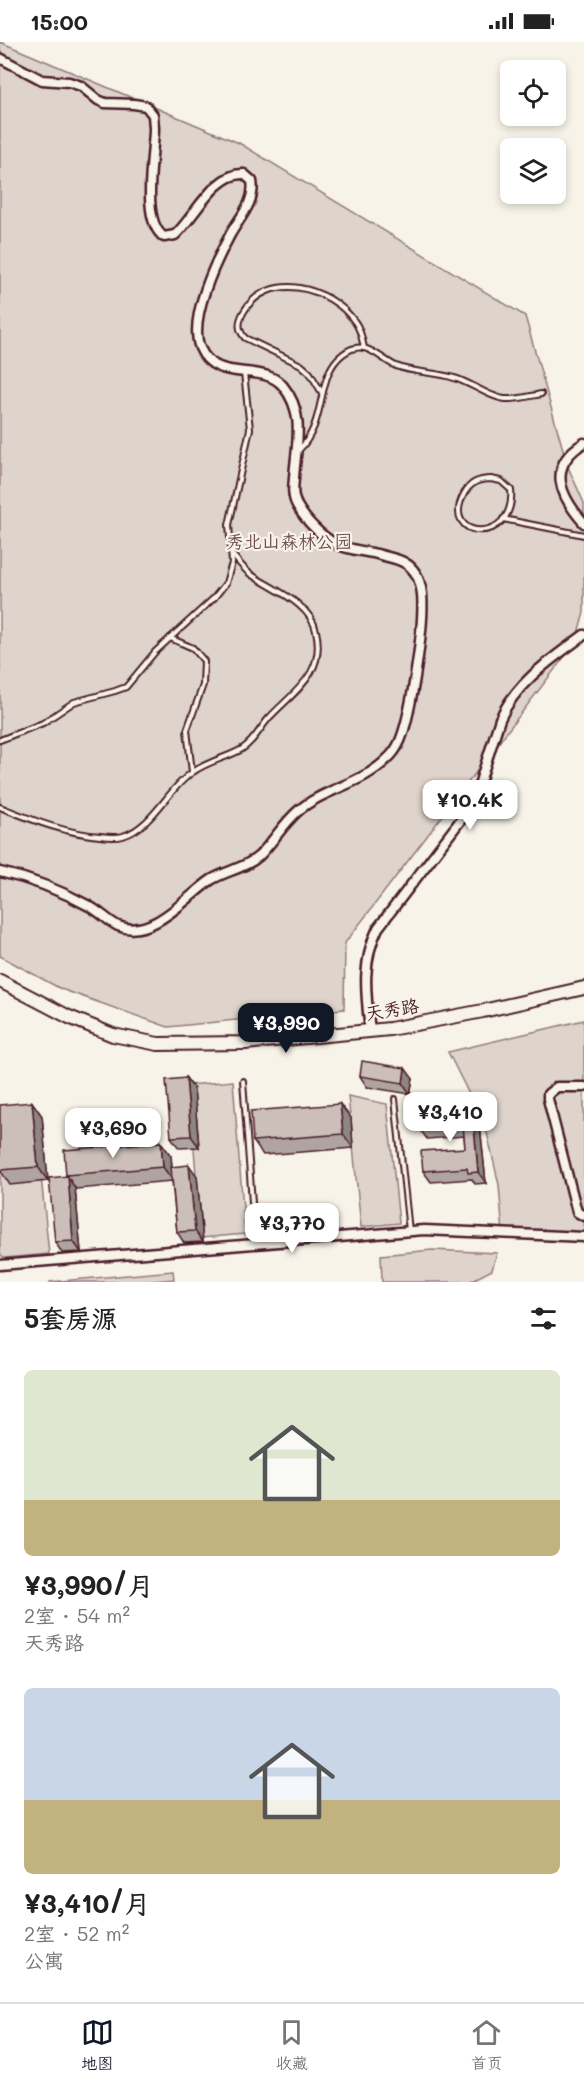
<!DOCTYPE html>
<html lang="zh">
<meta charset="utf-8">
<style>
body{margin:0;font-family:Mali,"LXGW WenKai TC",sans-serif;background:#f6f6f6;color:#222;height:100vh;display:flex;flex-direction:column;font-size:22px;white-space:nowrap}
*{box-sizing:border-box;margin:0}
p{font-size:20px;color:#767676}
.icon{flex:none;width:33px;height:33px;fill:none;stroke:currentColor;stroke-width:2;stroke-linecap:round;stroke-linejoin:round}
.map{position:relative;height:1240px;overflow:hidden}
.side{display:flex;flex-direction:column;background:#fff;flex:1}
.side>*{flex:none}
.fabs{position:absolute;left:500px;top:18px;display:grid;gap:12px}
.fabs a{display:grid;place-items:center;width:66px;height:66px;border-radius:9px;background:#fff;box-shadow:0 3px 9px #0003;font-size:30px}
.price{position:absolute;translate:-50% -51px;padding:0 14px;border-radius:12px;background:#fff;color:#222;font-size:20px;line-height:39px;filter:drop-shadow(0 2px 3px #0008)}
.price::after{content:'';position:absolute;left:50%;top:36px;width:18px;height:14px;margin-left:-9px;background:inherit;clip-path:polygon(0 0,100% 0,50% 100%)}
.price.active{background:#111827;color:#fff}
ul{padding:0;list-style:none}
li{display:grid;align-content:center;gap:12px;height:318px;padding:0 24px}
li span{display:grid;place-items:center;height:186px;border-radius:9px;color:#555}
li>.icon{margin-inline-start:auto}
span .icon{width:108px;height:108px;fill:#fffc;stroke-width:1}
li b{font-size:26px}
h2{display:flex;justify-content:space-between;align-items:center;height:72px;padding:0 24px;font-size:26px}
.status{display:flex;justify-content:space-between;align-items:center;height:42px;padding:0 30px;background:#fff;direction:ltr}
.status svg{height:16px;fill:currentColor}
.menu{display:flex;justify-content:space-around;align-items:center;height:84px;border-top:2px solid #e0e0e0;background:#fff;font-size:16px;color:#767676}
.menu a{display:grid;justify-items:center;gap:3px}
.menu .active{color:#111827}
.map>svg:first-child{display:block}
.green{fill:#ded4cc;stroke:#947a7c;stroke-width:1.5}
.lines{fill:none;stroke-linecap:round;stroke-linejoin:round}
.service-casing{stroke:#4a1f2b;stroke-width:8}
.minor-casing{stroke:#4a1f2b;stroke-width:13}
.secondary-casing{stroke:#4a1f2b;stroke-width:16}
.service{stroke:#f7f3e8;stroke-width:4}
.minor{stroke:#f7f3e8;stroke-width:8}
.secondary{stroke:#f7f3e8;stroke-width:12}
.wall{fill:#afa49f;stroke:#4a1f2b;stroke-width:1.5}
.shaded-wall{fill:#8f8682;stroke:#4a1f2b;stroke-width:1.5}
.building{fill:#ccbfb9;stroke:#4a1f2b;stroke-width:1.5}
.labels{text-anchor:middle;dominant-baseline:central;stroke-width:4.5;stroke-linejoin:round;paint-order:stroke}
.park-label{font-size:18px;fill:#6f4c53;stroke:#f7f3e8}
.street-label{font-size:18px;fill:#4a1f2b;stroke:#f7f3e8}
</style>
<div class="status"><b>15:00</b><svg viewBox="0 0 49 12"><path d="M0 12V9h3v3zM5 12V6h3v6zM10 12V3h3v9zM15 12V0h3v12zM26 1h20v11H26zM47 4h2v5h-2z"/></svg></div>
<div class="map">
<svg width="584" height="1240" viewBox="0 0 584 1240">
<rect width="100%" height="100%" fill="#f7f3e8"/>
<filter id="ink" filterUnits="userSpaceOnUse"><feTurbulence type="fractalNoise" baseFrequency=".0167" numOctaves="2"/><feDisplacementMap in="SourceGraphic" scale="12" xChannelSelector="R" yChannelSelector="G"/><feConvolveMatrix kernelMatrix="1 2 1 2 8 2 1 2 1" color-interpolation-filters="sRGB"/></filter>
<g filter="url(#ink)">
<g class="green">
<path d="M0 0 239 101 525 274 568 425 584 461V571L575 601 345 901 344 967 168 985 61 947 0 914Z"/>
<path d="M584 978V1196L503 1191 499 1143 486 1086 448 1010Z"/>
<path d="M233 1039 245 1192 201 1196 189 1043Z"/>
<path d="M348 1054 387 1062 399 1181 361 1185Z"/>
<path d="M34 1066 49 1212 4 1216 0 1212V1069Z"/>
<path d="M432 1208 497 1211 492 1228 469 1240H382L381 1213Z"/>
<path d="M173 1229 174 1237 144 1240H49Z"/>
</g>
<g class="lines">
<g class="service-casing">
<g id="service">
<path d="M322 351 310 331 301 323 245 296C238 288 238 281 243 271 268 227 331 245 355 280 361 288 362 297 364 306"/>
<path d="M298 409C329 379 314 334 343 312 365 295 378 316 396 324 414 331 436 330 454 336 470 340 490 356 505 357 516 358 530 354 541 352"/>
<path d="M491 437 501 439 511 448C516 504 439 498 464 452 470 441 478 437 491 437Z"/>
<path d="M503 477 584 493"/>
<path d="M170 596 193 606 204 619 203 643 187 688 192 730"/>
<path d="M0 698 43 681 74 660 115 649 126 645 155 610 214 556 226 541 232 521 229 483 250 387 244 331"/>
<path d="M0 765C33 778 64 791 100 794 107 795 116 796 123 794 153 785 168 746 193 730 208 719 227 716 242 707 254 700 260 686 269 676 294 649 326 632 316 589 310 560 271 547 249 531 242 525 237 518 231 511"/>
<path d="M243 1039 255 1201"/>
<path d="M395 1057 409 1189"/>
</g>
</g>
<g class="minor-casing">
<g id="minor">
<path d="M0 16 42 38 69 40 81 44 98 58 105 61 134 62 146 64 153 73 154 86C154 113 140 179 164 195L175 193C194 176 215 130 244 132L252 139C256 160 239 176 230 193 216 219 188 277 200 306 216 343 262 319 283 344 306 372 296 403 294 436 293 446 292 456 298 465 306 479 322 495 336 502 349 508 364 509 377 512 386 515 397 516 405 521 414 526 419 536 421 546 427 573 411 673 400 699 397 706 392 713 386 718 362 742 323 747 298 769 283 782 273 800 259 814 246 826 225 829 211 838 187 854 152 898 118 884 108 879 99 869 89 864 60 848 32 837 0 830"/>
<path d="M584 401C546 424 560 454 584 481"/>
<path d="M370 989C366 953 361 920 378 886L473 762 500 677C517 639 552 617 584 593"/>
<path d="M584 1045H557L548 1052V1057L577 1170 584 1174"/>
<path d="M0 1223 424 1188 584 1195"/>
</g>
</g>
<g class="secondary-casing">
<path id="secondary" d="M0 939 69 975 113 993 158 1002 245 1001 390 987 483 969 584 946"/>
</g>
<use href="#service" class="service"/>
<use href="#minor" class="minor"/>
<use href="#secondary" class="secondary"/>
</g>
<g class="wall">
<path d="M360 1034 413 1037 410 1052 367 1045Z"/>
<path d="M186 1036 194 1047 199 1105 179 1106 171 1095Z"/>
<path d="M32 1060 42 1074 48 1139 10 1143 0 1128Z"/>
<path d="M451 1067 457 1075 480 1084 486 1141 475 1142 472 1137 431 1140 423 1129 465 1106 464 1094 427 1097 419 1086Z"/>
<path d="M351 1076 353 1106 263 1113 253 1099Z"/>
<path d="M161 1100 171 1114 172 1125 197 1134 203 1200 184 1201 177 1190 172 1139 76 1147 75 1146 81 1210 62 1211 55 1200 67 1134 66 1133Z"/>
</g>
<g class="shaded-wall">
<path d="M405 1026 413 1037 410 1052 403 1041Z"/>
<path d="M186 1036 194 1047 199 1105 191 1094Z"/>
<path d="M32 1060 42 1074 48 1139 38 1125Z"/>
<path d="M340 1062 351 1076 353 1106 343 1092Z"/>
<path d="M451 1067 459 1078 452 1075Z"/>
<path d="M473 1073 480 1084 486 1141 478 1130Z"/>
<path d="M161 1100 171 1114 173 1139 163 1125Z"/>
<path d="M189 1123 197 1134 203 1200 195 1189Z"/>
<path d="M68 1135 75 1146 81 1210 73 1199Z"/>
</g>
<g class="building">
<path d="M362 1019 405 1026 403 1041 360 1034Z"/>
<path d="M186 1036 191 1094 171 1095 166 1038Z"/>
<path d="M32 1060 38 1125 0 1128V1063Z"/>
<path d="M340 1062 343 1092 253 1099 251 1069Z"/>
<path d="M451 1067 452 1075 473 1073 478 1130 468 1131 467 1126 423 1129 421 1109 465 1106 463 1082 419 1086 418 1070Z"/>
<path d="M161 1100 163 1125 66 1133 64 1108Z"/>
<path d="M189 1123 195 1189 177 1190 171 1125Z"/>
<path d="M68 1134 73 1199 55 1200 49 1136Z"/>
</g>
</g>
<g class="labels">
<g class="park-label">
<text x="289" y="499">秀北山森林公园</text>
</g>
<g class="street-label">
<text transform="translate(392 967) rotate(-9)">天秀路</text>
</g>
</g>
</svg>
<div class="fabs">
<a><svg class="icon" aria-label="locate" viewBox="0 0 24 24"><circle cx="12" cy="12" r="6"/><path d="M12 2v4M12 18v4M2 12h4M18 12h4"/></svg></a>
<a><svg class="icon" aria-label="layers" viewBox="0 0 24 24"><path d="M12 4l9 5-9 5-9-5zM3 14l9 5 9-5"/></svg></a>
</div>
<b class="price" style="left:470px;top:789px">¥10.4K</b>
<b class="price active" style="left:286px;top:1012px">¥3,990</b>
<b class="price" style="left:450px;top:1101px">¥3,410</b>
<b class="price" style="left:113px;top:1117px">¥3,690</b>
<b class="price" style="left:292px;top:1212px">¥3,770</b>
</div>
<section class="side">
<h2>5套房源<svg class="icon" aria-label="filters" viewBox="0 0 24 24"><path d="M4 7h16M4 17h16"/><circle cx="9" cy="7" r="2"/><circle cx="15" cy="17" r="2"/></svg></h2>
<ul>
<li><span style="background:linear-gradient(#dfe7d0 70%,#c2b280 0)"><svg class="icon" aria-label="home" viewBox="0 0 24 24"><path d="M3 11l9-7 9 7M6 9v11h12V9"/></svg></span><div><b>¥3,990/月</b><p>2室 · 54 m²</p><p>天秀路</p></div></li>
<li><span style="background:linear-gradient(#c9d6e8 60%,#c2b280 0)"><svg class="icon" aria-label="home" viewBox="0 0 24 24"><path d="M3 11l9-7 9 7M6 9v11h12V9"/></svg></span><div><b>¥3,410/月</b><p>2室 · 52 m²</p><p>公寓</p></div></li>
</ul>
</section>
<nav class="menu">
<a class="active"><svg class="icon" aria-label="map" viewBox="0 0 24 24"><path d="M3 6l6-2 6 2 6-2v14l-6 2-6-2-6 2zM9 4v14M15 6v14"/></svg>地图</a>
<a><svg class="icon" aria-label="saved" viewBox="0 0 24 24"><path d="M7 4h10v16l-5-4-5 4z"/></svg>收藏</a>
<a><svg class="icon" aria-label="home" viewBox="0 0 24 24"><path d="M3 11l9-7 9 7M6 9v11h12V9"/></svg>首页</a>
</nav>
